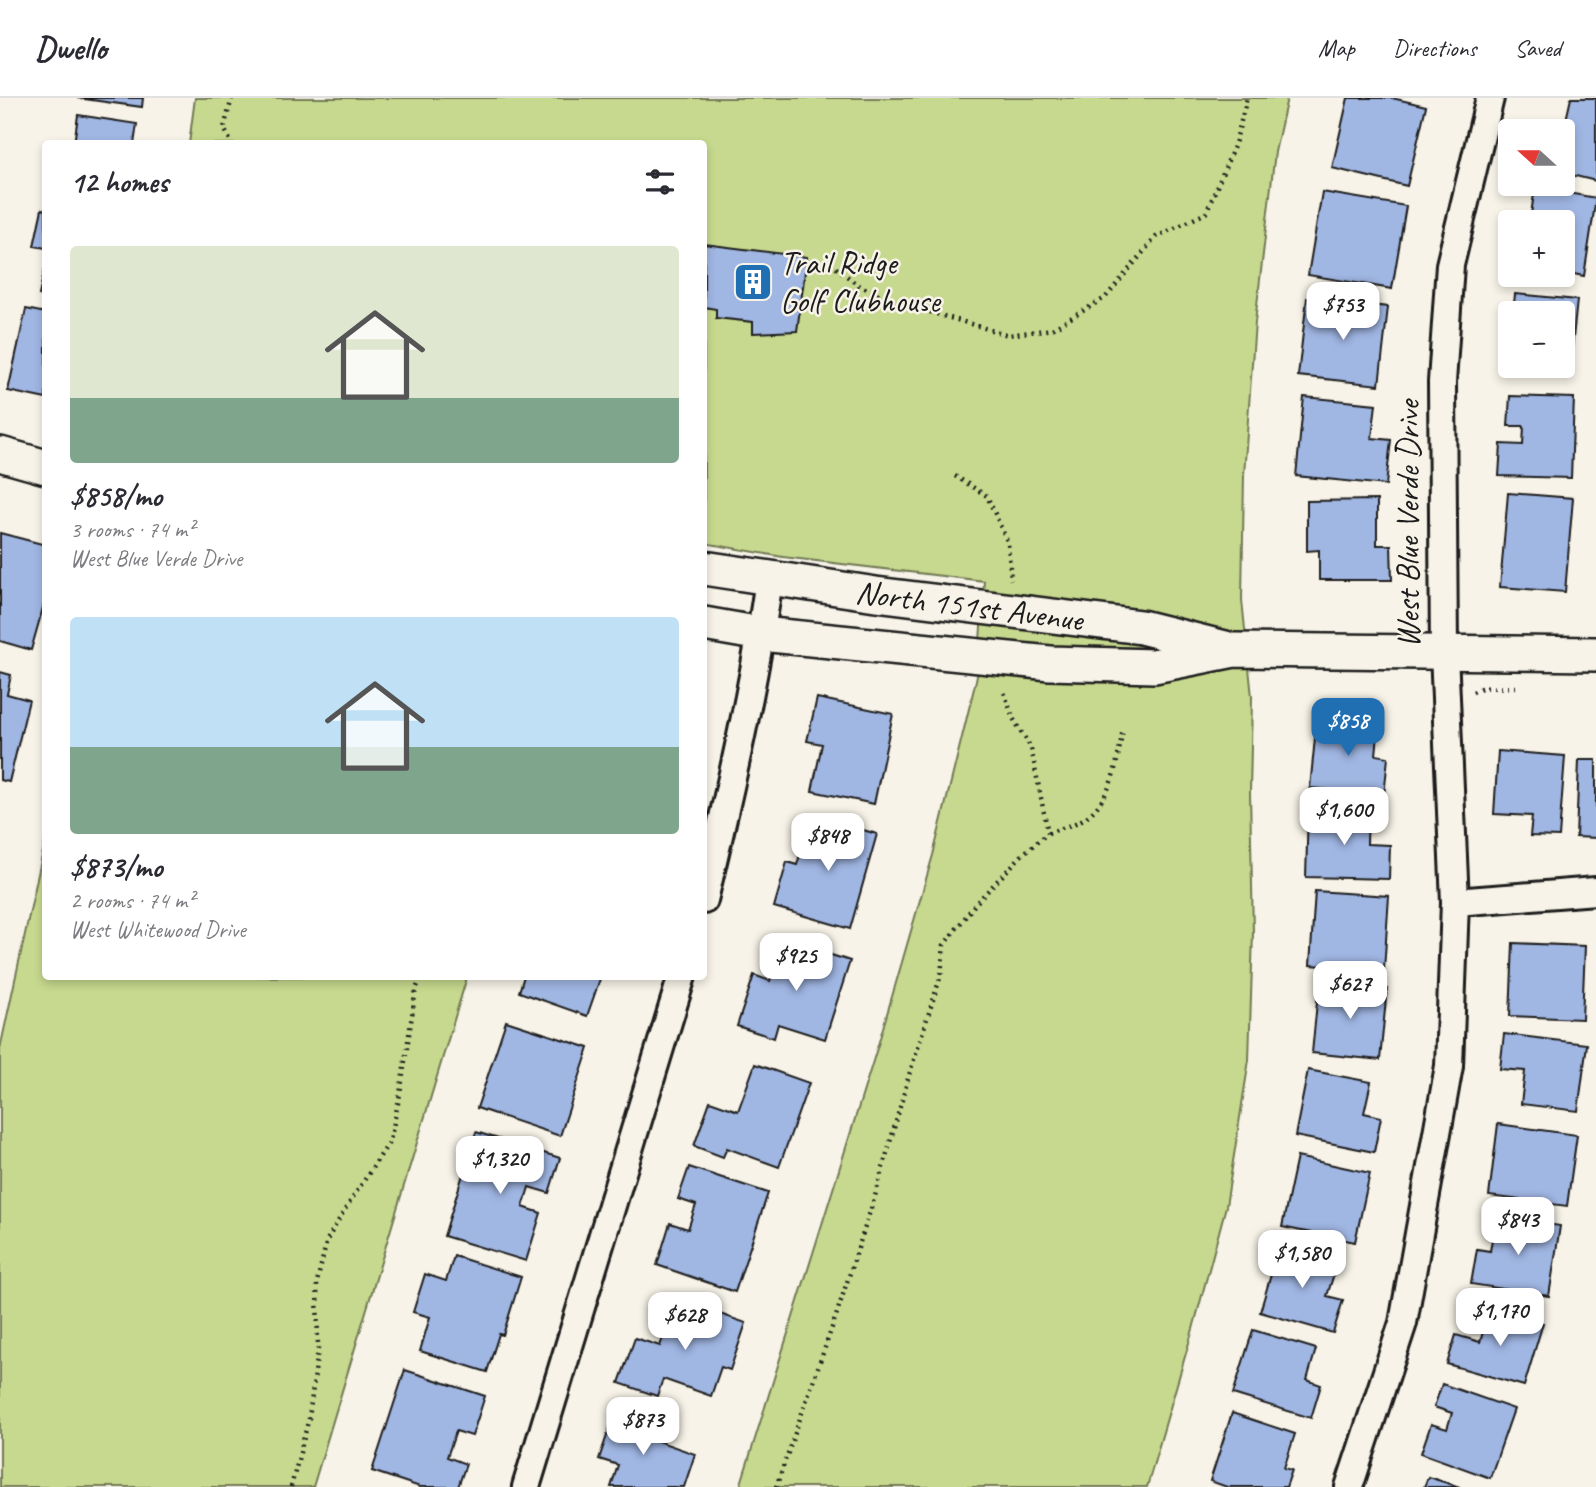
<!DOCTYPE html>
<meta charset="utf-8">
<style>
body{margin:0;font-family:Caveat,sans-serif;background:#f2f2f3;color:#2b2b33;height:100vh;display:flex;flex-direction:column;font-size:26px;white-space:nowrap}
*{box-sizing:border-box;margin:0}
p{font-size:23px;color:#7c7c81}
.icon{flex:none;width:38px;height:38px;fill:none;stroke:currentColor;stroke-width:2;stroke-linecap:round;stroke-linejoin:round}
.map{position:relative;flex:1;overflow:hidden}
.details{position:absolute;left:42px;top:42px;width:665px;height:840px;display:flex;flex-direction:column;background:#fff;border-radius:7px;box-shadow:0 4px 10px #0003}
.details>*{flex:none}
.needle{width:46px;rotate:291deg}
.tools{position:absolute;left:1498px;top:21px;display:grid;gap:14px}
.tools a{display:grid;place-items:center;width:77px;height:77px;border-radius:7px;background:#fff;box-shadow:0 4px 10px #0003;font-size:35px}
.price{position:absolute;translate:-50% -60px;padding:0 16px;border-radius:14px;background:#fff;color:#222;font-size:23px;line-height:46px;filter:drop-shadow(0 2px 4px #0008)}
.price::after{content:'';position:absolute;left:50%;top:42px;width:21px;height:16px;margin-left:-10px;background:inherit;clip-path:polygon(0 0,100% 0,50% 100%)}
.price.on{background:#1f6fb2;color:#fff}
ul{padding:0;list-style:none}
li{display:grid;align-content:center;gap:14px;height:371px;padding:0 28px}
li span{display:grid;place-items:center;height:217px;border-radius:7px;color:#555}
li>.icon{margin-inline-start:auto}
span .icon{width:126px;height:126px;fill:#fffc;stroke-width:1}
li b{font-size:30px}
h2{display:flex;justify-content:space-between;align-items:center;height:84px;padding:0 28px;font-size:30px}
header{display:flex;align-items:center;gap:42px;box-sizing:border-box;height:98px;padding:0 35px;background:#fff;border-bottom:2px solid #e1e1e2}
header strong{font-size:33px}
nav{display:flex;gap:38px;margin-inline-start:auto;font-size:24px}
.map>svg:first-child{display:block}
.green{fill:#c7d98e;stroke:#727a55;stroke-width:2}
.building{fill:#a0b6e3;stroke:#1c1c1c;stroke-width:2}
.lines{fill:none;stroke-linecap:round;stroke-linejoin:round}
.minor-casing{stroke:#1c1c1c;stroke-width:32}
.tertiary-casing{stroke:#1c1c1c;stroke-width:38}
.path{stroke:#1c1c1c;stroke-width:4.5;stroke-dasharray:2 5;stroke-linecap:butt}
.minor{stroke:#f7f3e8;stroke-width:26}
.tertiary{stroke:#f7f3e8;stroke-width:33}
.labels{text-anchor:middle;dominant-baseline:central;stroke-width:5;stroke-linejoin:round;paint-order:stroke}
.poi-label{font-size:33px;fill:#1c1c1c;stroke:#f7f3e8;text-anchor:start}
.street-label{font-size:33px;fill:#1c1c1c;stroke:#f7f3e8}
</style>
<header>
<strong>Dwello</strong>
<nav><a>Map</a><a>Directions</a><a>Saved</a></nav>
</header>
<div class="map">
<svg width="1596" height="1389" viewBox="0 0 1596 1389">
<rect width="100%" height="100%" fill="#f7f3e8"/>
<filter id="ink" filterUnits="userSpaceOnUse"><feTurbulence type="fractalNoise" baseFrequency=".0143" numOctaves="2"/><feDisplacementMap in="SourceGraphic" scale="14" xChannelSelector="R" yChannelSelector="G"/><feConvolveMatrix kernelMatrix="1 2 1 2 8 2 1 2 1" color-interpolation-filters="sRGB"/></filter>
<g filter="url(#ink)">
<g class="green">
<path d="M195 0H1287L1275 54 1255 224 1244 377 1242 502 1252 599 1250 695 1253 834 1249 962 1226 1108 1193 1231 1147 1389H740L878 947 933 757 978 574 984 483 783 459 704 445V46H189Z"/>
<path d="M45 744 46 878 467 879 313 1389H0V951Z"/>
</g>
<g class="building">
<path d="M77 0H143L142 9Z"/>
<path d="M1348 0H1392L1426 8 1407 88 1332 70Z"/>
<path d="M1571 0H1596V83L1563 75V35Z"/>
<path d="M78 17 137 26 134 46H74Z"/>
<path d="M1535 89 1596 100 1584 178 1563 174V124L1530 123Z"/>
<path d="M1322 94 1406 108 1392 191 1308 177Z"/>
<path d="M42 111 46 112V150L34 148Z"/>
<path d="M704 146 807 159 797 233 753 235V224L716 220V211L704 209Z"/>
<path d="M46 165V199L39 197Z"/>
<path d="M1515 196 1577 202 1569 279 1508 273 1510 247V268H1563V215H1513Z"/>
<path d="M1307 200 1388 209 1379 287 1298 278Z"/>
<path d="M26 211 46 215V301L8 293Z"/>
<path d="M1510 298 1574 300 1571 380 1499 378 1501 346 1523 347 1524 328H1508Z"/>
<path d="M1304 299 1376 306 1372 340 1391 342 1386 387 1296 378Z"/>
<path d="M1508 395 1573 400 1565 494 1500 489Z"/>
<path d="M1377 402V447H1391L1392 482H1319V452L1307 453V403Z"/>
<path d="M0 435 46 447V499L31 552 0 543Z"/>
<path d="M0 574 11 577 7 596 29 602 9 684 0 682Z"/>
<path d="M817 600 893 616 874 706 812 693 822 646 807 643Z"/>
<path d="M1317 620 1379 626 1376 657 1388 659 1384 698 1310 690Z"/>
<path d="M1498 653 1565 658 1559 739 1530 738 1532 718 1494 716Z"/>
<path d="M1579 662H1596V740L1576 739Z"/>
<path d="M1308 711 1368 713 1367 746 1390 747 1389 781 1306 779Z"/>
<path d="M811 717 877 736 850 831 774 809 787 764 797 767Z"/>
<path d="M1315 793 1389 798 1384 872 1310 867Z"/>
<path d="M784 842 850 863 825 941 778 926 774 940 737 928 754 877 770 883Z"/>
<path d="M1513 845 1585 848 1582 921 1510 918Z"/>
<path d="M524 878H601L587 918 519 894Z"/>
<path d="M1319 884 1387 891 1380 962 1312 955Z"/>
<path d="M506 923 589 950 560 1038 477 1010Z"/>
<path d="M1504 936 1587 946 1578 1013 1521 1006 1525 973 1500 971Z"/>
<path d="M755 966 809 985 779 1069 727 1050 723 1059 694 1048 710 1003 738 1013Z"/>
<path d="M1308 972 1371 984 1364 1015 1381 1019 1374 1054 1295 1038Z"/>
<path d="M1498 1026 1577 1037 1567 1108 1489 1098Z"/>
<path d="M476 1034 560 1060 549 1095 529 1089 523 1109 541 1115 526 1163 444 1138Z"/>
<path d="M1297 1059 1370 1075 1355 1144 1282 1129Z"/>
<path d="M689 1069 768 1095 735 1194 657 1167 670 1125 688 1131 696 1107 678 1101Z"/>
<path d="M1496 1118 1560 1128 1549 1198 1471 1186 1477 1151 1490 1153Z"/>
<path d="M1280 1146 1338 1163 1327 1198 1343 1202 1333 1235 1260 1214Z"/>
<path d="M454 1158 521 1179 503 1237 499 1236 487 1274 420 1253 430 1219 413 1214 425 1176 446 1183Z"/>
<path d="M677 1201 746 1225 730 1272 721 1269 711 1298 663 1281 657 1298 619 1285 635 1240 660 1248Z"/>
<path d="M1490 1210 1543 1225 1524 1288 1447 1266 1456 1237 1480 1244Z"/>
<path d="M1253 1232 1316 1251 1307 1282 1321 1287 1311 1320 1233 1296Z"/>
<path d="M405 1272 485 1298 472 1338 456 1333 447 1359 466 1366 458 1389H420L372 1373Z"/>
<path d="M1442 1286 1514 1311 1490 1380 1421 1355 1431 1326 1447 1331 1452 1315 1434 1309Z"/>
<path d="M615 1314 651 1326 646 1339 695 1356 684 1389H611L618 1367 599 1361Z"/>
<path d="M1232 1315 1295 1336 1284 1370 1292 1372 1286 1389H1227L1210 1383Z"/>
<path d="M1428 1379 1460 1389H1424Z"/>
</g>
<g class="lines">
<g class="minor-casing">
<g id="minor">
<path d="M704 802C729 695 754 589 769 481"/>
<path d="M1455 804 1596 793"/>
<path d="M526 1389 682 878"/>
<path d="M1349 1389 1403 1225 1449 968 1455 804 1444 555 1442 284 1450 167 1490 0"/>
</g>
</g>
<g class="tertiary-casing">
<g id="tertiary">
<path d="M0 356 46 369"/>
<path id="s1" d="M704 470 876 496 1141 529 1225 550"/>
<path d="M704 526 761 536 1050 565 1154 568 1234 552 1596 556"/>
</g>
</g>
<g class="path">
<path d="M232 0 224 30 232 46"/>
<path d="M825 161 858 187 899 205 1008 237 1052 231 1105 200 1156 139 1206 115 1235 46 1247 0"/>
<path d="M955 378 987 398 1008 445 1011 482"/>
<path d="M1473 594 1481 590 1518 589"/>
<path d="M1048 735C1061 730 1078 726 1089 717 1114 695 1117 663 1123 631"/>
<path d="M291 1389 309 1320 318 1251 317 1184 327 1142 344 1113 390 1043 400 996 416 891 422 878"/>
<path d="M776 1389 836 1218 875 1098 909 977 941 877 944 847 976 805 1023 756 1048 735 1031 650 1013 620 1003 591"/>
</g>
<use href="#minor" class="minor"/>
<use href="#tertiary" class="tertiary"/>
</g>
</g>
<defs>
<g id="building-square" transform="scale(2.0125)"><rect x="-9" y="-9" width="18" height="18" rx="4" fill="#1f6fb2" stroke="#f7f3e8"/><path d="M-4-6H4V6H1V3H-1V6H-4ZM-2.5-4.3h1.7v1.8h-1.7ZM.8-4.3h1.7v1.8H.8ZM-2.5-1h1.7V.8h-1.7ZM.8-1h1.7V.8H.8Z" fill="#fff"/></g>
</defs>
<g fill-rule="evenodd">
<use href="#building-square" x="753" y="184"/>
</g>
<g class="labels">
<g class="poi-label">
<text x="780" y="165">Trail Ridge<tspan x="780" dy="38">Golf Clubhouse</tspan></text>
</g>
<g class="street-label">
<text transform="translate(1408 426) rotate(-90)">West Blue Verde Drive</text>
<text stroke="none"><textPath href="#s1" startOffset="268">North 151st Avenue</textPath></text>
</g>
</g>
</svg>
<div class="tools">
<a><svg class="needle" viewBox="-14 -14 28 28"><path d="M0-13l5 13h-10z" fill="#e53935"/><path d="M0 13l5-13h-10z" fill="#7c7c81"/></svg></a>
<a>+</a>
<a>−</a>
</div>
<b class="price" style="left:1343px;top:244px">$753</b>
<b class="price on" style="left:1348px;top:660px">$858</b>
<b class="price" style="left:1344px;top:749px">$1,600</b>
<b class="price" style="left:828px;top:775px">$848</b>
<b class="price" style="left:796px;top:895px">$925</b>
<b class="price" style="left:1350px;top:923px">$627</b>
<b class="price" style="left:500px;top:1098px">$1,320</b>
<b class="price" style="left:1518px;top:1159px">$843</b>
<b class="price" style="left:1302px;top:1192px">$1,580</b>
<b class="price" style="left:1500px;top:1250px">$1,170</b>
<b class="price" style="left:685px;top:1254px">$628</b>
<b class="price" style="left:643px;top:1359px">$873</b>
<section class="details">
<h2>12 homes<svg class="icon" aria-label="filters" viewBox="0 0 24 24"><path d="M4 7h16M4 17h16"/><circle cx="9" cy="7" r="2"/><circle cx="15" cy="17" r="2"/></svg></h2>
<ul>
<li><span style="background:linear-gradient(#dfe7d0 70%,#7fa58c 0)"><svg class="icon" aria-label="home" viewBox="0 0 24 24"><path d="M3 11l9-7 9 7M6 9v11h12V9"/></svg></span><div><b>$858/mo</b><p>3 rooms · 74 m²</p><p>West Blue Verde Drive</p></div></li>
<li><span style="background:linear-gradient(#bfe0f5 60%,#7fa58c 0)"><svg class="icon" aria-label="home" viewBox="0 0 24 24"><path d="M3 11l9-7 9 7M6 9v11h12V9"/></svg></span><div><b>$873/mo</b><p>2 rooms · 74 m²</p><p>West Whitewood Drive</p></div></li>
</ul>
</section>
</div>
